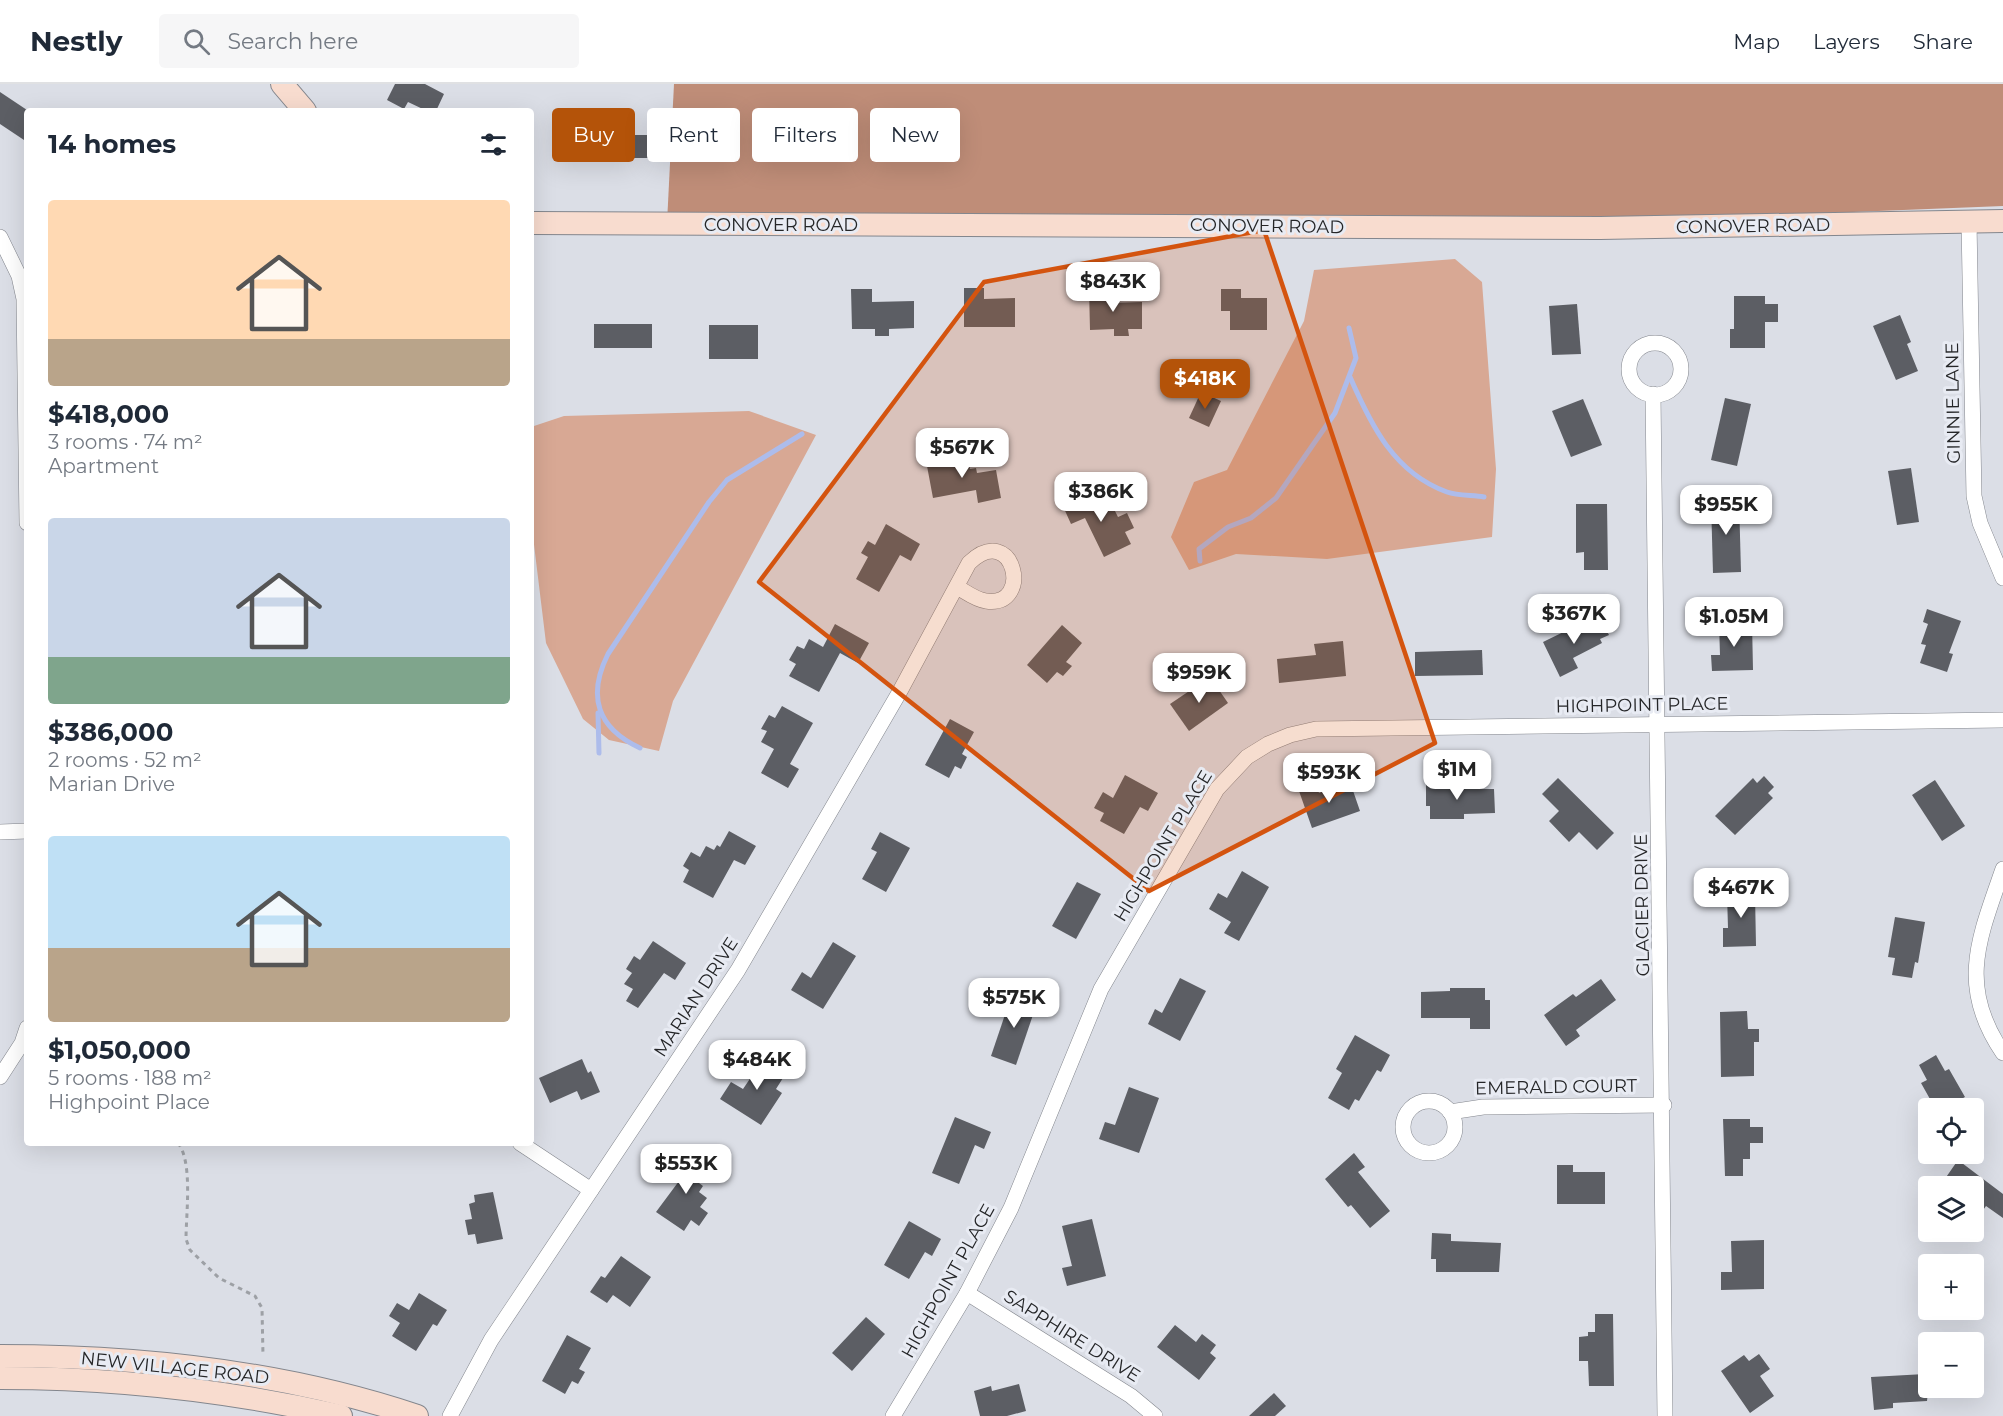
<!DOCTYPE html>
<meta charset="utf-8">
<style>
body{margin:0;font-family:Montserrat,sans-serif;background:#f6f6f7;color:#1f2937;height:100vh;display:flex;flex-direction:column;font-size:22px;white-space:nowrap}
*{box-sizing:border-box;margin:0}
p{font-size:20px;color:#747a83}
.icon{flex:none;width:33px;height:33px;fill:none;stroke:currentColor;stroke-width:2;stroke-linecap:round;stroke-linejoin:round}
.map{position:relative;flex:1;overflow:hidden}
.details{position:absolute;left:24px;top:24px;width:510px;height:1038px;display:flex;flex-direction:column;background:#fff;border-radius:6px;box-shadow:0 6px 24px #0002}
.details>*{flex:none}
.guide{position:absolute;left:552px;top:24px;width:570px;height:54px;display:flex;gap:12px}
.controls{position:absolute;left:1918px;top:1014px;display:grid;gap:12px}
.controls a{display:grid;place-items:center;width:66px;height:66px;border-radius:6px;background:#fff;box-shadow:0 6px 24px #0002;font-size:30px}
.price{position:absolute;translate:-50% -51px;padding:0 14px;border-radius:12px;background:#fff;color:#222;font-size:20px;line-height:39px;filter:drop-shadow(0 2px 3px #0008)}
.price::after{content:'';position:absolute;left:50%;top:36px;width:18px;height:14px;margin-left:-9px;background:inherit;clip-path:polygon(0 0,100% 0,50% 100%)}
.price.current{background:#b45309;color:#fff}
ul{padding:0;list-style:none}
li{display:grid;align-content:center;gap:12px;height:318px;padding:0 24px}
li span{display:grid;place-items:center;height:186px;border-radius:6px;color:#555}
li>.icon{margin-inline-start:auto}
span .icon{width:108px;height:108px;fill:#fffc;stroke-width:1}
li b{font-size:26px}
h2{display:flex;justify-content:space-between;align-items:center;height:72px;padding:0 24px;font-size:26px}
.chip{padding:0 21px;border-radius:6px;background:#fff;box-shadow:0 6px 24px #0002;font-size:21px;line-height:54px}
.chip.current{background:#b45309;color:#fff}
header{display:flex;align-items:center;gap:36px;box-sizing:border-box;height:84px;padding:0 30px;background:#fff;border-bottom:2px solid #e0e1e3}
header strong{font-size:28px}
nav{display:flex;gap:33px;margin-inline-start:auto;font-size:21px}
.search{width:420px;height:54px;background:#f6f6f7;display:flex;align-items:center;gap:15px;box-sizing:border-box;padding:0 21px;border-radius:6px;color:#747a83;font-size:22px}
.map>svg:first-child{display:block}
.green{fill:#d8a894}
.forest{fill:#bf8d78}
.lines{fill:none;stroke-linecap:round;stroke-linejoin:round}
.stream{stroke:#adbceb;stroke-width:5}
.building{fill:#5c5e64}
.street-casing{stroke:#83868d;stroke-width:16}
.secondary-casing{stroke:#83868d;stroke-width:24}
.path{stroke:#9da0a5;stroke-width:3;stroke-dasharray:4.5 4.5;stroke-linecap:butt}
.street{stroke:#fff;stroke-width:15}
.secondary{stroke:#f8dccf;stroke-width:22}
.marked{fill:#d4540f;fill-opacity:0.2;stroke:#d4540f;stroke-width:4.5;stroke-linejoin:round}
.labels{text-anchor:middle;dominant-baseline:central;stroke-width:6;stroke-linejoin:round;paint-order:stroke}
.street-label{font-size:18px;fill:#252628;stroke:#e8ebf3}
</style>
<header>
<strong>Nestly</strong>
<div class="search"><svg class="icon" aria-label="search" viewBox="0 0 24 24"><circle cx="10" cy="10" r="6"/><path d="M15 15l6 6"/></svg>Search here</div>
<nav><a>Map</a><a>Layers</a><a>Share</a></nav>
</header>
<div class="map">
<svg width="2003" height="1332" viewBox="0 0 2003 1332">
<rect width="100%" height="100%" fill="#dbdee6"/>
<g class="green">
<path d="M1455 175 1482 198 1496 385 1492 453 1327 475 1236 470 1189 486 1171 453 1194 398 1227 386 1304 237 1314 186Z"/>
<path d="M749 327 816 351 673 617 659 667 609 656 583 635 546 559 531 436V343L564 332Z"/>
</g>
<path class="forest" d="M674 0H2003V122L1479 143 667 139Z"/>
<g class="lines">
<g class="stream">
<path d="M1350 293C1371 341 1394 389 1447 408 1458 412 1473 411 1484 413"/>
<path d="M1200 477 1199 465 1228 443 1251 434 1276 414 1335 329 1356 274 1349 244"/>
<path d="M598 629 599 669"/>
<path d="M640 664C597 644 587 612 608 570L709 418 727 396 802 350"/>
</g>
</g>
<g class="building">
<path d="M395 0H425L444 10 436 27H427L408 18 404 25 387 16Z"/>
<path d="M0 8 27 26V58L0 40Z"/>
<path d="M616 51H662L661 74H616Z"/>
<path d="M964 204H984V215L1015 214V243H964Z"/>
<path d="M1089 204H1109V219L1142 218V245H1128L1129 252H1114V245L1090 246Z"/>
<path d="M851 205H872V218L914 217V244L889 245V252H875V245H852Z"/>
<path d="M1221 205H1241V214H1267V246H1230V227H1221Z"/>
<path d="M1734 212H1765V220H1778V238H1765V264H1730V245H1734Z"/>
<path d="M1577 220 1581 270 1552 271 1549 222Z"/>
<path d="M1900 231 1911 258 1907 260 1918 287 1896 296 1873 242Z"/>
<rect x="594" y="240" width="58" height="24"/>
<rect x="709" y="241" width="49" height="34"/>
<path d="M1201 308 1221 317 1209 343 1189 334Z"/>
<path d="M1725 314 1751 320 1737 382 1711 376Z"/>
<path d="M1583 315 1602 361 1571 373 1552 327Z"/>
<path d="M954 368 956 377 968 375 970 385 976 384 977 389 996 386 1001 414 978 419 976 406 933 414 927 382 940 380 939 371Z"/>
<path d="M1911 384 1919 438 1897 441 1888 387Z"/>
<path d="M1090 407 1098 423 1102 422 1104 427 1113 423 1118 433 1127 429 1134 444 1125 448 1131 460 1104 473 1085 434 1071 440 1062 420Z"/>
<path d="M1739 416 1741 488 1713 489 1711 417Z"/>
<path d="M1576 420H1607L1608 486H1584V468L1576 469Z"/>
<path d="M886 440 920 460 911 477 900 471 879 508 856 495 868 473 861 469 868 457 875 461Z"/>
<path d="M1927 525 1961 537 1949 569 1953 570 1947 588 1920 579 1926 561 1921 560 1928 540 1923 538Z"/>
<path d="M1590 535 1593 542 1602 538 1609 551 1600 555 1602 559 1573 574 1578 584 1560 593 1543 558Z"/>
<path d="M1752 538 1753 586 1712 587 1711 571H1720L1719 539Z"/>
<path d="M835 540 869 559 858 579 840 569 819 608 789 592 796 580 789 576 797 562 804 565 809 555 823 563Z"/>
<path d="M1062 541 1082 559 1066 578 1072 582 1063 592 1057 588 1047 599 1027 581Z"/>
<path d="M1343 557 1346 592 1279 599 1277 575 1316 571 1314 560Z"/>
<path d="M1482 566 1483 591 1415 592V568Z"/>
<path d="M1210 593 1228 619 1189 647 1170 620Z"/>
<path d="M782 622 813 639 790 680 799 685 788 704 761 689 774 665 761 658 767 647 761 645 769 631 775 634Z"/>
<path d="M950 635 974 648 962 670 967 673 961 685 955 682 949 694 925 681Z"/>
<path d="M1125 691 1158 709 1148 727 1140 723 1124 750 1100 737 1104 729 1094 724 1103 708 1113 714Z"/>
<path d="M1764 692 1774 703 1768 709 1773 714 1735 751 1715 732 1753 694 1757 699Z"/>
<path d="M1558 694 1614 749 1597 766 1579 748 1569 758 1549 737 1559 727 1542 710Z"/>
<path d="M1426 696H1444V705H1494L1495 729 1464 730V735H1430V722H1426Z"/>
<path d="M1935 696 1965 742 1942 757 1912 711Z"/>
<path d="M1350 698 1360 727 1312 744 1299 707 1316 701 1319 709Z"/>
<path d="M729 747 756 762 745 781 734 776 713 814 683 798 689 786 683 782 691 768 700 773 706 762 714 766 717 761 720 763Z"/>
<path d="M880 748 910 764 886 808 862 795 877 768 871 765Z"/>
<path d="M1242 787 1269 803 1239 857 1224 849 1231 838 1209 825 1218 809 1227 814Z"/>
<path d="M1077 798 1101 810 1076 855 1052 842Z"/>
<path d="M1748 800V810H1755L1756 862 1723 863V844H1728L1727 810H1733V801Z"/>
<path d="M1895 833 1925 838 1918 879 1915 878 1912 894 1892 891 1895 874 1888 873Z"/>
<path d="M653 857 686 879 675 896 664 889 638 924 626 917 633 905 624 900 632 889 626 885 634 872 640 876Z"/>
<path d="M833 858 856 872 823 925 791 906 802 888 811 894Z"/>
<path d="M1180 894 1206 907 1180 957 1148 940 1155 925 1162 929Z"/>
<path d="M1601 895 1616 916 1576 946 1580 952 1566 962 1544 931 1573 910 1576 913Z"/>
<path d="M1450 904H1485V916H1490V945H1470V934H1421V908L1450 907Z"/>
<path d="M1012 910 1037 919 1016 981 991 972Z"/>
<path d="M1747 927 1748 945H1759V958H1754V992L1721 993 1720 928Z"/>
<path d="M1355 951 1390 971 1381 988 1377 986 1359 1017 1355 1015 1349 1026 1328 1014 1342 989 1336 985Z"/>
<path d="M766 971 788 986 776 1005 782 1009 761 1041 720 1015 731 998 743 1005Z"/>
<path d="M1936 971 1945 987 1949 985 1965 1013 1954 1019 1957 1024H1935L1921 999 1927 996 1919 981Z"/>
<path d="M582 975 588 989 591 987 600 1008 581 1016 577 1007 550 1019 539 994Z"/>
<path d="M1129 1003 1159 1014 1139 1069 1099 1055 1105 1038 1115 1041Z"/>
<path d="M955 1033 991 1048 984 1065 975 1061 959 1100 932 1089Z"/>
<path d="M1723 1035H1750V1043H1763V1059H1750V1075H1743V1092H1725Z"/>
<path d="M684 1068 709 1085 699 1099 703 1102 699 1108 707 1114 700 1123 708 1129 699 1142 691 1136 684 1147 656 1128 682 1093 672 1086Z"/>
<path d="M1354 1069 1365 1083 1358 1088 1390 1127 1370 1144 1351 1121 1348 1123 1325 1095Z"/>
<path d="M1958 1076 2003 1110V1134L1986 1122 1974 1139V1102H1940Z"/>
<path d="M1557 1081H1573V1088H1605V1120H1557Z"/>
<path d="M493 1108 503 1155 477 1160 475 1150 468 1151 465 1136 472 1135 469 1120 475 1118 474 1111Z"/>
<path d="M1092 1135 1106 1192 1067 1202 1062 1184 1072 1182 1062 1142Z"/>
<path d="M909 1137 941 1155 932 1172 925 1168 909 1195 884 1181Z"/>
<path d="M1432 1149 1451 1150V1157L1501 1159 1499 1188H1436V1175H1431Z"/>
<path d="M1764 1156V1205L1721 1206V1188H1732L1731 1157Z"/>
<path d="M621 1172 651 1193 630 1223 613 1211 607 1219 590 1208 601 1192 605 1194Z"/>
<path d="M419 1209 447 1226 437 1242 433 1240 416 1267 392 1252 400 1239 389 1232 397 1219 409 1226Z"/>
<path d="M1595 1230H1613L1614 1302H1589L1588 1277H1579V1253L1588 1252V1248H1595Z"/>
<path d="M866 1233 885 1250 852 1287 832 1269Z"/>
<path d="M1175 1241 1196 1258 1202 1250 1216 1261 1210 1269 1216 1274 1199 1296 1157 1263Z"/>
<path d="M567 1251 591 1264 579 1285 585 1288 578 1300 572 1297 565 1310 542 1297Z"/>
<path d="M1759 1270 1770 1285 1760 1292 1774 1312 1750 1329 1721 1287 1744 1271 1749 1277Z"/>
<path d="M1925 1290 1926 1299 1929 1298 1927 1317 1893 1319V1324L1874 1326 1871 1293Z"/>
<path d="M1019 1300 1026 1327 1007 1332H980L974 1307 991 1302 992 1307Z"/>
<path d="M1274 1309 1286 1322 1275 1332H1249Z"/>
</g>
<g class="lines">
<g class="street-casing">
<g id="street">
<path d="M1969 138 1974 412 1980 439 2003 494"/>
<path d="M0 153 19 192 24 215 27 439"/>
<circle cx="1655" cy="285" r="26"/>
<path d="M1653 310 1665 1332"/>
<path d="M0 748 27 747"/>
<path d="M2003 785C1979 854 1957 902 2003 969"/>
<path d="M0 993 22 959 27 944"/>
<circle cx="1429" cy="1043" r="26"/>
<path d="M1450 1028 1483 1023 1664 1021"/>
<path d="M520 1059 591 1106"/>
<path d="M967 1209 1131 1312 1155 1332"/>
<path d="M450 1332 491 1256 738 886 899 609 969 479C1014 436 1034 524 986 517 976 516 966 508 957 503"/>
<path d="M893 1332 967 1209 1011 1124 1101 905 1217 705 1247 673 1268 660 1290 651 1316 645 2003 636"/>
</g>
</g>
<g class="secondary-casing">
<g id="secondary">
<path d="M282 0 305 27"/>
<path d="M531 139 1600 144 2003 137"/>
<path d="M0 1272C141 1272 283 1287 417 1332"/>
<path d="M0 1294C117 1294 227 1306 341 1332"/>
</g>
</g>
<path class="path" d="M178 1059C193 1078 186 1130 186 1155L190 1166 219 1194 255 1212 262 1224 263 1272"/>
<use href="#street" class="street"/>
<use href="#secondary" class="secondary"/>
</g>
<path class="marked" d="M1264 146 1435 659 1149 807 759 498 984 198Z"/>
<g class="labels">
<g class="street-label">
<text x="781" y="141">CONOVER ROAD</text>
<text transform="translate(1267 142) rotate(1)">CONOVER ROAD</text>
<text transform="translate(1753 142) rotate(-1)">CONOVER ROAD</text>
<text transform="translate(1953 319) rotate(-91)">GINNIE LANE</text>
<text transform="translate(1642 621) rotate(-1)">HIGHPOINT PLACE</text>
<text transform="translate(1163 762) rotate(-59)">HIGHPOINT PLACE</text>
<text transform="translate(1642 821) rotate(-91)">GLACIER DRIVE</text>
<text transform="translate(696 913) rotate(-57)">MARIAN DRIVE</text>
<text transform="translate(1556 1003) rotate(-1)">EMERALD COURT</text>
<text transform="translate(948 1197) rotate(-61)">HIGHPOINT PLACE</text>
<text transform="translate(1072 1252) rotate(32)">SAPPHIRE DRIVE</text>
<text transform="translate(175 1284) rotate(6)">NEW VILLAGE ROAD</text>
</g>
</g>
</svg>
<div class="controls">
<a><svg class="icon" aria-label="locate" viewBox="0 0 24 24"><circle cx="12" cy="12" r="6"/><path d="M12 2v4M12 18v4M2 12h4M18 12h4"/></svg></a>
<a><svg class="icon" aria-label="layers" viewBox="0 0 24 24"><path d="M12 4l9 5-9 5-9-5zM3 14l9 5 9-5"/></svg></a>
<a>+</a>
<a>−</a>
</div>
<b class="price" style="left:1113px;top:229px">$843K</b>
<b class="price current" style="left:1205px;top:326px">$418K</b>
<b class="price" style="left:962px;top:395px">$567K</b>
<b class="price" style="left:1101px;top:439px">$386K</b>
<b class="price" style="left:1726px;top:452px">$955K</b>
<b class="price" style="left:1574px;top:561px">$367K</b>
<b class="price" style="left:1734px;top:564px">$1.05M</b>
<b class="price" style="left:1199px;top:620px">$959K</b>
<b class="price" style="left:1457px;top:717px">$1M</b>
<b class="price" style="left:1329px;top:720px">$593K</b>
<b class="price" style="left:1741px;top:835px">$467K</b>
<b class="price" style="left:1014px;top:945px">$575K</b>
<b class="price" style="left:757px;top:1007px">$484K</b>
<b class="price" style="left:686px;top:1111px">$553K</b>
<div class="guide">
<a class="chip current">Buy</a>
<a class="chip">Rent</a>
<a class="chip">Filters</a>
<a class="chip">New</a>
</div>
<section class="details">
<h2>14 homes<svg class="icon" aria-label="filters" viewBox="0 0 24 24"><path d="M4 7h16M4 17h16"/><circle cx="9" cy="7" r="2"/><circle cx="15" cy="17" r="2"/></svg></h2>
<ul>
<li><span style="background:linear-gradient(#ffd9b3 75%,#b9a48a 0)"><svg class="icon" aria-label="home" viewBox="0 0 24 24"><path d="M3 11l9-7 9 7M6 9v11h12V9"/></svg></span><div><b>$418,000</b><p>3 rooms · 74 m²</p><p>Apartment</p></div></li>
<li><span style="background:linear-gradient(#c9d6e8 75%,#7fa58c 0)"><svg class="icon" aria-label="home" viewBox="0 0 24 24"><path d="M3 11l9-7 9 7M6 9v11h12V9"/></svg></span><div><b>$386,000</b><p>2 rooms · 52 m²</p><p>Marian Drive</p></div></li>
<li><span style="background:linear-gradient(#bfe0f5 60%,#b9a48a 0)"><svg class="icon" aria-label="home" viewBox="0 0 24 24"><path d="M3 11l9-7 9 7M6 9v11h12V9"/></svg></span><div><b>$1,050,000</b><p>5 rooms · 188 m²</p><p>Highpoint Place</p></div></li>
</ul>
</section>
</div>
